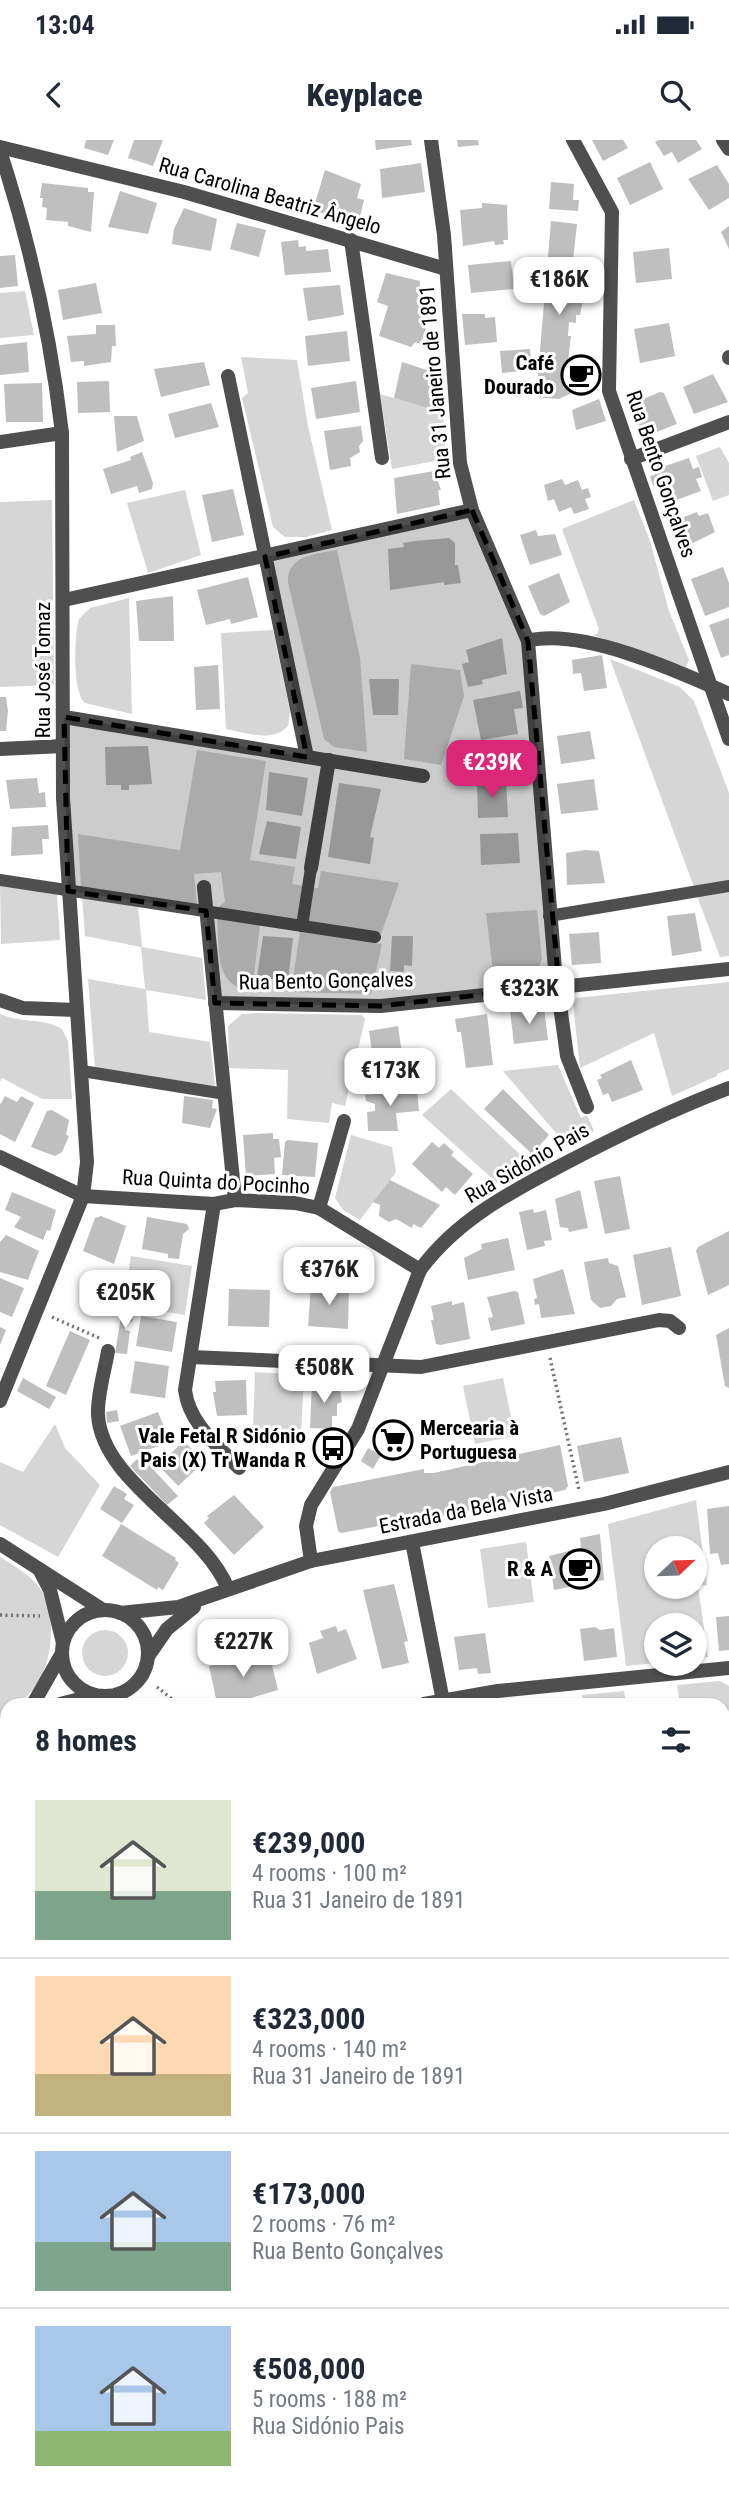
<!DOCTYPE html>
<meta charset="utf-8">
<style>
body{margin:0;font-family:"Roboto Condensed",sans-serif;background:#f2f2f3;color:#1f2937;height:100vh;display:flex;flex-direction:column;font-size:26px;white-space:nowrap}
*{box-sizing:border-box;margin:0}
p{font-size:23px;color:#747a83}
.icon{flex:none;width:38px;height:38px;fill:none;stroke:currentColor;stroke-width:2;stroke-linecap:round;stroke-linejoin:round}
.map{position:relative;flex:1;overflow:hidden}
.drawer{position:absolute;left:0px;top:1558px;width:730px;height:800px;display:flex;flex-direction:column;background:#fff;border-radius:21px 21px 0 0;box-shadow:0 2px 5px #0004}
.drawer>*{flex:none}
.needle{width:46px;rotate:67deg}
.fabs{position:absolute;left:644px;top:1396px;display:grid;gap:14px}
.fabs a{display:grid;place-items:center;width:63px;height:63px;border-radius:50%;background:#fff;box-shadow:0 2px 5px #0004;font-size:35px}
.price{position:absolute;translate:-50% -60px;padding:0 16px;border-radius:14px;background:#fff;color:#222;font-size:23px;line-height:46px;filter:drop-shadow(0 2px 4px #0008)}
.price::after{content:'';position:absolute;left:50%;top:42px;width:21px;height:16px;margin-left:-10px;background:inherit;clip-path:polygon(0 0,100% 0,50% 100%)}
.price.active{background:#db2777;color:#fff}
ul{padding:0;list-style:none}
li{display:flex;align-items:center;gap:21px;height:175px;padding:0 35px}
li+li{border-top:2px solid #e0e1e3}
li span{display:grid;place-items:center;flex:none;width:196px;height:140px;border-radius:0px;color:#555}
li>.icon{margin-inline-start:auto}
span .icon{width:84px;height:84px;fill:#fffc;stroke-width:1}
li b{font-size:30px}
h2{display:flex;justify-content:space-between;align-items:center;height:84px;padding:0 35px;font-size:30px}
.status{display:flex;justify-content:space-between;align-items:center;height:49px;padding:0 35px;background:#fff;direction:ltr}
.status svg{height:19px;fill:currentColor}
header{display:flex;justify-content:space-between;align-items:center;height:91px;padding:0 35px;background:#fff;font-size:32px;font-weight:800}
.map>svg:first-child{display:block}
.green{fill:#d6d6d6;fill-rule:evenodd}
.building{fill:#bfbfbf}
.lines{fill:none;stroke-linecap:round;stroke-linejoin:round}
.path{stroke:#717171;stroke-width:3.5;stroke-dasharray:2 3.5;stroke-linecap:butt}
.pedestrian{stroke:#4f4f4f;stroke-width:12}
.minor{stroke:#4f4f4f;stroke-width:14}
.tertiary{stroke:#4f4f4f;stroke-width:14}
.marked{fill:#000;fill-opacity:0.2;stroke:#000;stroke-width:5;stroke-dasharray:14 9;stroke-linejoin:round}
.labels{text-anchor:middle;dominant-baseline:central;stroke-width:6;stroke-linejoin:round;paint-order:stroke}
.street-label{font-size:21px;fill:#000;stroke:#fff}
.poi-label{font-size:21px;font-weight:bold;fill:#000;stroke:#fff;text-anchor:end}
</style>
<div class="status"><b>13:04</b><svg viewBox="0 0 49 12"><path d="M0 12V9h3v3zM5 12V6h3v6zM10 12V3h3v9zM15 12V0h3v12zM26 1h20v11H26zM47 4h2v5h-2z"/></svg></div>
<header><svg class="icon" aria-label="back" viewBox="0 0 24 24"><path d="M15 5l-7 7 7 7"/></svg>Keyplace<svg class="icon" aria-label="search" viewBox="0 0 24 24"><circle cx="10" cy="10" r="6"/><path d="M15 15l6 6"/></svg></header>
<div class="map">
<svg width="729" height="2357" viewBox="0 0 729 2357">
<rect width="100%" height="100%" fill="#fff"/>
<g class="green">
<path d="M25 151 34 195 0 198V153Z"/>
<path d="M241 217 297 220 308 286 332 390 306 397H285L273 387 242 258 248 253Z"/>
<path d="M380 254 443 272 446 319 392 329Z"/>
<path d="M720 307 729 323V355L713 361 696 316Z"/>
<path d="M185 350 201 415 148 433 127 363Z"/>
<path d="M52 360 54 545 0 547V362Z"/>
<path d="M634 360 650 401 669 471 689 520 686 527 592 495 597 494 599 489 562 389Z"/>
<path d="M337 410 360 518 367 612 334 607 324 599 288 442C287 415 316 414 337 410Z"/>
<path d="M129 458 132 574 85 563C72 552 74 496 79 479L90 468Z"/>
<path d="M273 490 290 571 288 586C272 603 247 593 226 589L221 493Z"/>
<path d="M610 519 680 547 694 561 729 653V741L694 747Z"/>
<path d="M411 524 460 530 464 556 441 625 404 619Z"/>
<path d="M197 610 266 621 250 720 295 727 292 744 304 746 298 780 217 768 225 762 221 732 194 734 197 766 81 748 78 694 180 710Z"/>
<path d="M321 731 399 743 381 794 307 782 313 748H318Z"/>
<path d="M0 745 57 753 60 800 1 804Z"/>
<path d="M729 751V816L720 817 697 756Z"/>
<path d="M82 757 138 766 142 807 202 818 206 860 146 850 149 892 210 902 215 946 95 928 88 839 145 849 141 807 85 796Z"/>
<path d="M537 770 542 819 538 830 527 836 494 840 486 773Z"/>
<path d="M217 778 260 785 252 851C213 846 220 810 217 778Z"/>
<path d="M300 791 382 804 371 854 291 852Z"/>
<path d="M729 842V929L717 934V936L672 956 654 893 580 928 573 864 576 858Z"/>
<path d="M256 873 362 875 365 879 345 966 332 963 329 983 287 979 288 930 229 928 228 886 242 874Z"/>
<path d="M0 874C20 883 44 878 62 889L68 901 72 959H42L2 938 0 942Z"/>
<path d="M558 925 581 978 587 975 594 991 567 1006 503 931Z"/>
<path d="M451 949 531 1025 497 1043 422 975Z"/>
<path d="M351 995 392 1007 396 1032 360 1080 343 1070 335 1058Z"/>
<path d="M131 1116 192 1126 185 1175 123 1165Z"/>
<path d="M255 1232 304 1235 301 1297 253 1290Z"/>
<path d="M503 1238 515 1296 475 1304 463 1246Z"/>
<path d="M55 1284 65 1308 100 1345 58 1417 0 1385V1322L23 1332Z"/>
<path d="M696 1360 707 1445 698 1446 708 1517 695 1519V1486H656V1523L626 1526 608 1384ZM656 1409H695V1447H656Z"/>
<path d="M526 1402 534 1462 488 1468 480 1409Z"/>
<path d="M0 1417C15 1426 32 1436 42 1451 55 1472 53 1513 42 1535 37 1547 28 1555 18 1564H7V1575L0 1582Z"/>
<circle cx="105" cy="1513" r="23"/>
<path d="M720 1541 729 1546V1569L723 1583V1564H680L677 1545Z"/>
<path d="M624 1551 626 1564H583L582 1555Z"/>
<path d="M729 1938V2131L723 2133V1943Z"/>
<path d="M729 2344V2357H682L707 2350H723V2346Z"/>
<path d="M245 2350H327L337 2357H271Z"/>
<path d="M349 2350 398 2353 401 2357H349Z"/>
</g>
<g class="building">
<path d="M86 0H114L108 15 84 8Z"/>
<path d="M134 0H163L153 26 128 18Z"/>
<path d="M375 0H411L412 5 376 10Z"/>
<path d="M457 0H478L479 5 458 7Z"/>
<path d="M592 0H623L628 8 603 21Z"/>
<path d="M658 0H696L702 9 678 23 672 12 664 16 655 2Z"/>
<path d="M650 22 663 49 630 65 617 38Z"/>
<path d="M421 23 425 52 382 58 380 29Z"/>
<path d="M717 25 729 44V58L709 70 688 39Z"/>
<path d="M325 30 361 44 357 58 364 60 358 85 313 70Z"/>
<path d="M551 42 574 44 573 60H579L578 71 549 69Z"/>
<path d="M42 43 88 48V52H94L91 92 68 86V82L46 80 47 68 42 67 43 58H40Z"/>
<path d="M120 51 157 63 148 94 108 87Z"/>
<path d="M482 63 507 65 508 100H503L504 104 495 105 494 101 463 106 460 70 482 68Z"/>
<path d="M184 68 217 79 211 111 172 104 174 89Z"/>
<path d="M551 81 577 84 569 156 584 155 580 175H576V183L569 182 568 196H571L567 230 580 229 583 248 559 259 536 257Z"/>
<path d="M237 83 266 90 259 117 230 109Z"/>
<path d="M729 86V109L721 92Z"/>
<path d="M298 100 299 107 306 106V111L328 109 331 132 285 135 281 102Z"/>
<path d="M669 108 672 139 636 143 633 112Z"/>
<path d="M15 115 18 146 0 148V116Z"/>
<path d="M511 121 514 149 471 153 468 125Z"/>
<path d="M386 133 420 141V148L426 150 419 175 429 178 421 204 415 202 411 207 379 196 388 166 377 162Z"/>
<path d="M96 143 102 173 63 180 58 150Z"/>
<path d="M340 145 344 175 308 181 303 148Z"/>
<path d="M462 174H485V178L495 177 497 202 465 205Z"/>
<path d="M669 183 675 216 640 223 634 189Z"/>
<path d="M96 185H115L116 206H112L111 222 84 226V221L71 222 67 196 96 194Z"/>
<path d="M347 191 350 221 308 226 305 196Z"/>
<path d="M27 202 29 232 0 235V205Z"/>
<path d="M530 209 532 230 502 233 500 211Z"/>
<path d="M204 222 210 245 161 257 154 229Z"/>
<path d="M402 222 436 233 431 269 394 258Z"/>
<path d="M713 234 728 262 694 274 683 247Z"/>
<path d="M109 241 110 272 78 273 77 242Z"/>
<path d="M356 241 360 272 316 279 311 248Z"/>
<path d="M42 243 43 282H6L4 244Z"/>
<path d="M660 252 664 253 677 284 644 297 631 264Z"/>
<path d="M599 259 606 281 576 290 572 270Z"/>
<path d="M211 263 219 287 175 298 168 274Z"/>
<path d="M114 276H137L144 301 117 312Z"/>
<path d="M361 286 363 301 359 306 360 312 350 318 351 326 330 330 324 291Z"/>
<path d="M142 312 153 343 152 349 139 353 137 346 111 354 103 329 131 320 130 317Z"/>
<path d="M689 318 693 329 699 327 702 337 696 339 701 351 665 364 658 345 653 346 650 336 655 335 653 330Z"/>
<path d="M434 331 441 350H438L440 365 397 374 394 338Z"/>
<path d="M562 339 565 345 578 340 582 350 588 348 591 357 585 359 589 369 574 374 571 367 559 372 554 359 548 361 544 345Z"/>
<path d="M233 349 244 395 212 402 202 355Z"/>
<path d="M697 372 699 376 708 373 715 392 681 409 671 382Z"/>
<path d="M536 390 538 396 555 394 562 415 530 425 520 395Z"/>
<path d="M449 398 455 403V425H458L461 443 444 445V442L390 450 388 409 404 407 403 403 415 401Z"/>
<path d="M723 427 729 443V467L705 476 691 439Z"/>
<path d="M559 433 570 462 544 476 540 474 528 446Z"/>
<path d="M248 437 258 477 231 484 230 479 206 485 197 450Z"/>
<path d="M173 456 174 501H139L136 461Z"/>
<path d="M729 478V515L721 518 709 485Z"/>
<path d="M502 498 507 534 482 540 483 544 468 547 462 524 469 522 466 510Z"/>
<path d="M602 515 607 548 584 551 581 533 573 534 572 520Z"/>
<path d="M218 525 220 569 196 570 194 527Z"/>
<path d="M369 539H399L398 575H373Z"/>
<path d="M520 551 523 568 514 569 518 594 481 600 473 560Z"/>
<path d="M0 557H6L8 571 6 591H0Z"/>
<path d="M590 591 595 619 561 624 557 596Z"/>
<path d="M148 606 152 644 129 645V650H121V645H106L105 607Z"/>
<path d="M269 632 308 638 302 676 266 670Z"/>
<path d="M37 638 39 653 45 652 46 667 10 669 6 640Z"/>
<path d="M594 639 598 670 561 674 557 644Z"/>
<path d="M506 641 508 677 478 678 477 642Z"/>
<path d="M339 643 381 649 370 697 374 698 370 724 328 717Z"/>
<path d="M267 681 301 687 296 719 259 714Z"/>
<path d="M48 685 49 699H42L43 714 11 716 12 687Z"/>
<path d="M518 693 520 723 481 725 480 694Z"/>
<path d="M585 710 599 711 605 743 567 745 566 713Z"/>
<path d="M695 773 702 811 672 816 667 776Z"/>
<path d="M599 792 601 823 572 825 569 794Z"/>
<path d="M263 796 293 798 288 841 257 837Z"/>
<path d="M392 796H413L412 826 404 825V832L390 831Z"/>
<path d="M544 867 548 900 514 904 510 871Z"/>
<path d="M487 874 493 925 466 928 461 892H457L455 879Z"/>
<path d="M398 886 404 928 375 932 369 891Z"/>
<path d="M631 920 643 950 612 962 608 953 603 955 597 940 602 938 600 935Z"/>
<path d="M394 949V952L417 950 419 971 396 973 398 991H368L367 972 375 971V964L366 961 365 955 374 954 373 951Z"/>
<path d="M503 949 549 995 532 1014 484 969Z"/>
<path d="M5 956 17 962 21 956 34 963 15 1002 0 994V965Z"/>
<path d="M184 956 213 960 212 968 217 969 210 988 182 983Z"/>
<path d="M52 970 69 980 66 995 69 996 62 1012 55 1016 31 1007 47 971Z"/>
<path d="M273 993V999H279L281 1017 274 1018 275 1034 246 1036 243 995Z"/>
<path d="M288 1000 318 1003 315 1037 282 1035 285 1002Z"/>
<path d="M432 1002 439 1008 444 1003 454 1012 451 1015 473 1034 455 1055 446 1047 442 1052 412 1024Z"/>
<path d="M620 1036 630 1089 605 1094 594 1041Z"/>
<path d="M390 1040 440 1065 421 1088 413 1084 412 1088 396 1079 389 1082 379 1076 380 1065 373 1062Z"/>
<path d="M580 1050 588 1088 569 1092 568 1088 560 1087 555 1059Z"/>
<path d="M12 1052 56 1070 50 1091 47 1090 43 1100 14 1087 21 1077 5 1070Z"/>
<path d="M533 1069 534 1073 546 1070 552 1100 544 1101 545 1106 527 1110 519 1072Z"/>
<path d="M101 1076 126 1086 114 1124 83 1111 95 1078Z"/>
<path d="M147 1077 187 1084 189 1089 183 1094 179 1119 168 1118V1114L142 1109Z"/>
<path d="M729 1091V1145L708 1155 696 1111 698 1107Z"/>
<path d="M6 1095 39 1111 28 1140 0 1132V1102Z"/>
<path d="M508 1098 515 1130 468 1140 464 1118 482 1109 481 1104Z"/>
<path d="M671 1107 681 1156 642 1165 633 1115Z"/>
<path d="M608 1118 609 1123 618 1126 626 1157 617 1159 611 1166 600 1168 591 1160 584 1122Z"/>
<path d="M563 1129 575 1174 541 1178 539 1164 535 1165 534 1159 537 1158 533 1139Z"/>
<path d="M0 1138 24 1148 12 1177 0 1172Z"/>
<path d="M311 1146 349 1147 348 1189 308 1186Z"/>
<path d="M229 1149 270 1150 269 1187 228 1186Z"/>
<path d="M514 1151 518 1152 525 1184 491 1191 488 1178 493 1177 487 1157Z"/>
<path d="M452 1161V1165L464 1162 470 1199 440 1205 436 1204 431 1180H434L431 1166Z"/>
<path d="M123 1165 136 1167 132 1182 126 1181 125 1190 130 1191 127 1214 115 1213Z"/>
<path d="M141 1176 177 1182 172 1212 136 1206Z"/>
<path d="M0 1187 6 1190 0 1205Z"/>
<path d="M729 1188V1248L725 1246 716 1195Z"/>
<path d="M70 1191 90 1200 66 1255 46 1246Z"/>
<path d="M135 1221 169 1226 165 1258 130 1253Z"/>
<path d="M23 1238 56 1257 49 1269 17 1251Z"/>
<path d="M246 1240 247 1275 217 1276 213 1252H216L215 1241Z"/>
<path d="M312 1243 339 1244 342 1262 337 1264V1276H332V1289L310 1288Z"/>
<path d="M117 1270 119 1281 107 1283 106 1272Z"/>
<path d="M158 1272 170 1302 131 1316 120 1286Z"/>
<path d="M621 1297 629 1333 584 1342 577 1306Z"/>
<path d="M184 1301 204 1322 178 1346 158 1325Z"/>
<path d="M560 1305 568 1346 565 1350 528 1358 523 1355 520 1360 483 1367 478 1364 475 1369 437 1377 432 1371 430 1375 392 1383 387 1380 384 1385 341 1393 338 1391 330 1352 333 1347 424 1329V1333H434Z"/>
<path d="M368 1308 381 1315 373 1329 361 1321Z"/>
<path d="M137 1319 145 1328 149 1325 178 1356 167 1365 130 1326Z"/>
<path d="M114 1346 127 1354 124 1359 134 1365 122 1383 100 1369Z"/>
<path d="M234 1355 264 1387 234 1415 204 1383 209 1378 207 1376Z"/>
<path d="M729 1366V1424L721 1425 718 1413 710 1414 707 1369Z"/>
<path d="M121 1384 176 1418 175 1420 179 1423 163 1450 158 1447 157 1450 102 1416Z"/>
<path d="M600 1394 604 1440 554 1450 549 1416 581 1408 580 1398Z"/>
<path d="M394 1444 408 1501 404 1502 409 1523 382 1529 363 1450Z"/>
<path d="M729 1476V1510L719 1511 716 1477Z"/>
<path d="M336 1486 338 1492 346 1489 357 1519 317 1534 309 1503 323 1498 320 1491Z"/>
<path d="M595 1487 600 1490 614 1488 617 1517 584 1521 580 1489Z"/>
<path d="M485 1493 491 1533 478 1534 477 1528 459 1530 454 1497Z"/>
<path d="M269 1513 278 1550 237 1562 217 1563 209 1526Z"/>
<path d="M582 1559 583 1564H551V1563Z"/>
<path d="M729 1610V1632L723 1630Z"/>
<path d="M723 1634 729 1637V1662L723 1659Z"/>
<path d="M0 1673 7 1674V1771L0 1769Z"/>
<path d="M723 1845 729 1850 723 1862Z"/>
<path d="M5 1928 7 1929V2019L0 2017V1967Z"/>
<path d="M729 2160V2190L723 2192V2162Z"/>
<path d="M729 2210V2265L723 2267V2211Z"/>
<path d="M0 2334 7 2335V2350H19L17 2357H0Z"/>
</g>
<g class="lines">
<g class="path">
<path d="M52 1177 99 1198"/>
<path d="M550 1218 579 1350"/>
<path d="M0 1475 40 1476"/>
<path d="M157 1547 178 1564"/>
<path d="M0 1578 7 1571"/>
<path d="M337 2350 341 2357"/>
</g>
<g class="pedestrian">
<path d="M0 740 375 797"/>
<path d="M549 776 729 746"/>
<path d="M302 786 311 728"/>
<path d="M82 931 225 954"/>
</g>
<g class="minor">
<path d="M431 0 444 95 460 323 472 370 528 501 555 829 567 916 587 967"/>
<path d="M573 0 612 72 609 251 729 599"/>
<path d="M723 0 729 9"/>
<path d="M0 7 184 52 446 129"/>
<path d="M0 11C30 103 51 198 62 293L63 658 87 1022 83 1056 0 1261"/>
<path d="M351 100 382 318"/>
<path d="M729 217V218"/>
<path d="M228 236 307 617"/>
<path d="M0 302 62 293"/>
<path d="M631 319 729 282"/>
<path d="M64 460 472 370"/>
<path d="M528 501C581 487 680 532 729 554"/>
<path d="M64 577 423 636"/>
<path d="M0 609 63 606"/>
<path d="M311 728 329 620"/>
<path d="M204 747 235 1060"/>
<path d="M0 860 23 868 76 870"/>
<path d="M215 863 381 866 729 829"/>
<path d="M0 1017 83 1056 214 1064 235 1060 295 1063 319 1068 420 1130"/>
<path d="M214 1064 185 1250C189 1283 217 1305 239 1328"/>
<path d="M319 1068 344 981"/>
<path d="M108 1211C105 1230 97 1255 98 1275 102 1343 204 1387 228 1449"/>
<path d="M191 1217 421 1227 659 1180 670 1181 679 1188"/>
<path d="M412 1402 443 1561"/>
<path d="M311 1421 306 1386 311 1365 358 1289 420 1130C456 1081 507 1054 560 1026 615 997 670 970 729 948"/>
<path d="M424 1564 498 1551 729 1528"/>
<path d="M723 1597 729 1586"/>
<path d="M0 1810 7 1812"/>
<path d="M723 1903 729 1896"/>
<path d="M0 2263 7 2264"/>
<path d="M723 2326 729 2324"/>
<path d="M477 2350 532 2355 611 2350"/>
</g>
<g class="tertiary">
<path d="M0 1404 103 1470"/>
<path d="M39 1429 50 1450 63 1503"/>
<circle cx="105" cy="1513" r="43"/>
<path d="M120 1473 178 1467 311 1421 604 1364 729 1332"/>
<path d="M149 1515 167 1489 194 1467"/>
<path d="M33 1564 61 1515"/>
<path d="M60 1564 95 1555"/>
<path d="M0 1602 7 1595"/>
</g>
</g>
<path class="marked" d="M472 370 528 501 559 846 381 866 215 863 206 771 68 751 64 577 307 617 265 417Z"/>
<defs>
<g id="cafe-ring" transform="scale(2.0125)"><circle r="9.5" fill="#fff" stroke="#000" stroke-width="1.5"/><path d="M-5.5-4.5H6V0H3Q3 3.5 0 3.5H-2.5Q-5.5 3.5-5.5 0ZM3-3.2v2h1.7v-2ZM-6 4.5H4V6H-6Z" fill="#000"/></g>
<g id="supermarket-ring" transform="scale(2.0125)"><circle r="9.5" fill="#fff" stroke="#000" stroke-width="1.5"/><path d="M-6-5.5h2.5l.6 2H6L4.5 2H-2.5L-4.4-4H-6ZM-1.5 3.2a1.3 1.3 0 1 0 .1 0ZM3 3.2a1.3 1.3 0 1 0 .1 0Z" fill="#000"/></g>
<g id="bus-ring" transform="scale(2.0125)"><circle r="9.5" fill="#fff" stroke="#000" stroke-width="1.5"/><path d="M-5-6H5V4H4V6H2V4H-2V6H-4V4H-5ZM-3.5-4V0h7V-4ZM-3.5 1.2v1.5H-2V1.2ZM2 1.2v1.5H3.5V1.2Z" fill="#000"/></g>
</defs>
<g fill-rule="evenodd">
<use href="#cafe-ring" x="581" y="235"/>
<use href="#supermarket-ring" x="393" y="1300"/>
<use href="#bus-ring" x="333" y="1308"/>
<use href="#cafe-ring" x="580" y="1429"/>
</g>
<g class="labels">
<g class="street-label">
<text transform="translate(270 56) rotate(16)">Rua Carolina Beatriz Ângelo</text>
<text transform="translate(435 242) rotate(-95)">Rua 31 Janeiro de 1891</text>
<text transform="translate(661 334) rotate(71)">Rua Bento Gonçalves</text>
<text transform="translate(43 530) rotate(-90)">Rua José Tomaz</text>
<text transform="translate(326 841) rotate(-1)">Rua Bento Gonçalves</text>
<text transform="translate(527 1023) rotate(-30)">Rua Sidónio Pais</text>
<text transform="translate(216 1042) rotate(3)">Rua Quinta do Pocinho</text>
<text transform="translate(466 1370) rotate(-11)">Estrada da Bela Vista</text>
</g>
<g class="poi-label">
<text x="554" y="223">Café<tspan x="554" dy="24">Dourado</tspan></text>
<text x="420" y="1288" text-anchor="start">Mercearia à<tspan x="420" dy="24">Portuguesa</tspan></text>
<text x="306" y="1296">Vale Fetal R Sidónio<tspan x="306" dy="24">Pais (X) Tr Wanda R</tspan></text>
<text x="553" y="1429">R &amp; A</text>
</g>
</g>
</svg>
<div class="fabs">
<a><svg class="needle" viewBox="-14 -14 28 28"><path d="M0-13l5 13h-10z" fill="#e53935"/><path d="M0 13l5-13h-10z" fill="#747a83"/></svg></a>
<a><svg class="icon" aria-label="layers" viewBox="0 0 24 24"><path d="M12 4l9 5-9 5-9-5zM3 14l9 5 9-5"/></svg></a>
</div>
<b class="price" style="left:559px;top:177px">€186K</b>
<b class="price active" style="left:492px;top:660px">€239K</b>
<b class="price" style="left:529px;top:886px">€323K</b>
<b class="price" style="left:390px;top:968px">€173K</b>
<b class="price" style="left:329px;top:1167px">€376K</b>
<b class="price" style="left:125px;top:1190px">€205K</b>
<b class="price" style="left:324px;top:1265px">€508K</b>
<b class="price" style="left:243px;top:1539px">€227K</b>
<section class="drawer">
<h2>8 homes<svg class="icon" aria-label="filters" viewBox="0 0 24 24"><path d="M4 7h16M4 17h16"/><circle cx="9" cy="7" r="2"/><circle cx="15" cy="17" r="2"/></svg></h2>
<ul>
<li><span style="background:linear-gradient(#dfe7d0 65%,#7fa58c 0)"><svg class="icon" aria-label="home" viewBox="0 0 24 24"><path d="M3 11l9-7 9 7M6 9v11h12V9"/></svg></span><div><b>€239,000</b><p>4 rooms · 100 m²</p><p>Rua 31 Janeiro de 1891</p></div></li>
<li><span style="background:linear-gradient(#ffd9b3 70%,#c2b280 0)"><svg class="icon" aria-label="home" viewBox="0 0 24 24"><path d="M3 11l9-7 9 7M6 9v11h12V9"/></svg></span><div><b>€323,000</b><p>4 rooms · 140 m²</p><p>Rua 31 Janeiro de 1891</p></div></li>
<li><span style="background:linear-gradient(#a9c7e8 65%,#7fa58c 0)"><svg class="icon" aria-label="home" viewBox="0 0 24 24"><path d="M3 11l9-7 9 7M6 9v11h12V9"/></svg></span><div><b>€173,000</b><p>2 rooms · 76 m²</p><p>Rua Bento Gonçalves</p></div></li>
<li><span style="background:linear-gradient(#a9c7e8 75%,#8fb573 0)"><svg class="icon" aria-label="home" viewBox="0 0 24 24"><path d="M3 11l9-7 9 7M6 9v11h12V9"/></svg></span><div><b>€508,000</b><p>5 rooms · 188 m²</p><p>Rua Sidónio Pais</p></div></li>
</ul>
</section>
</div>
